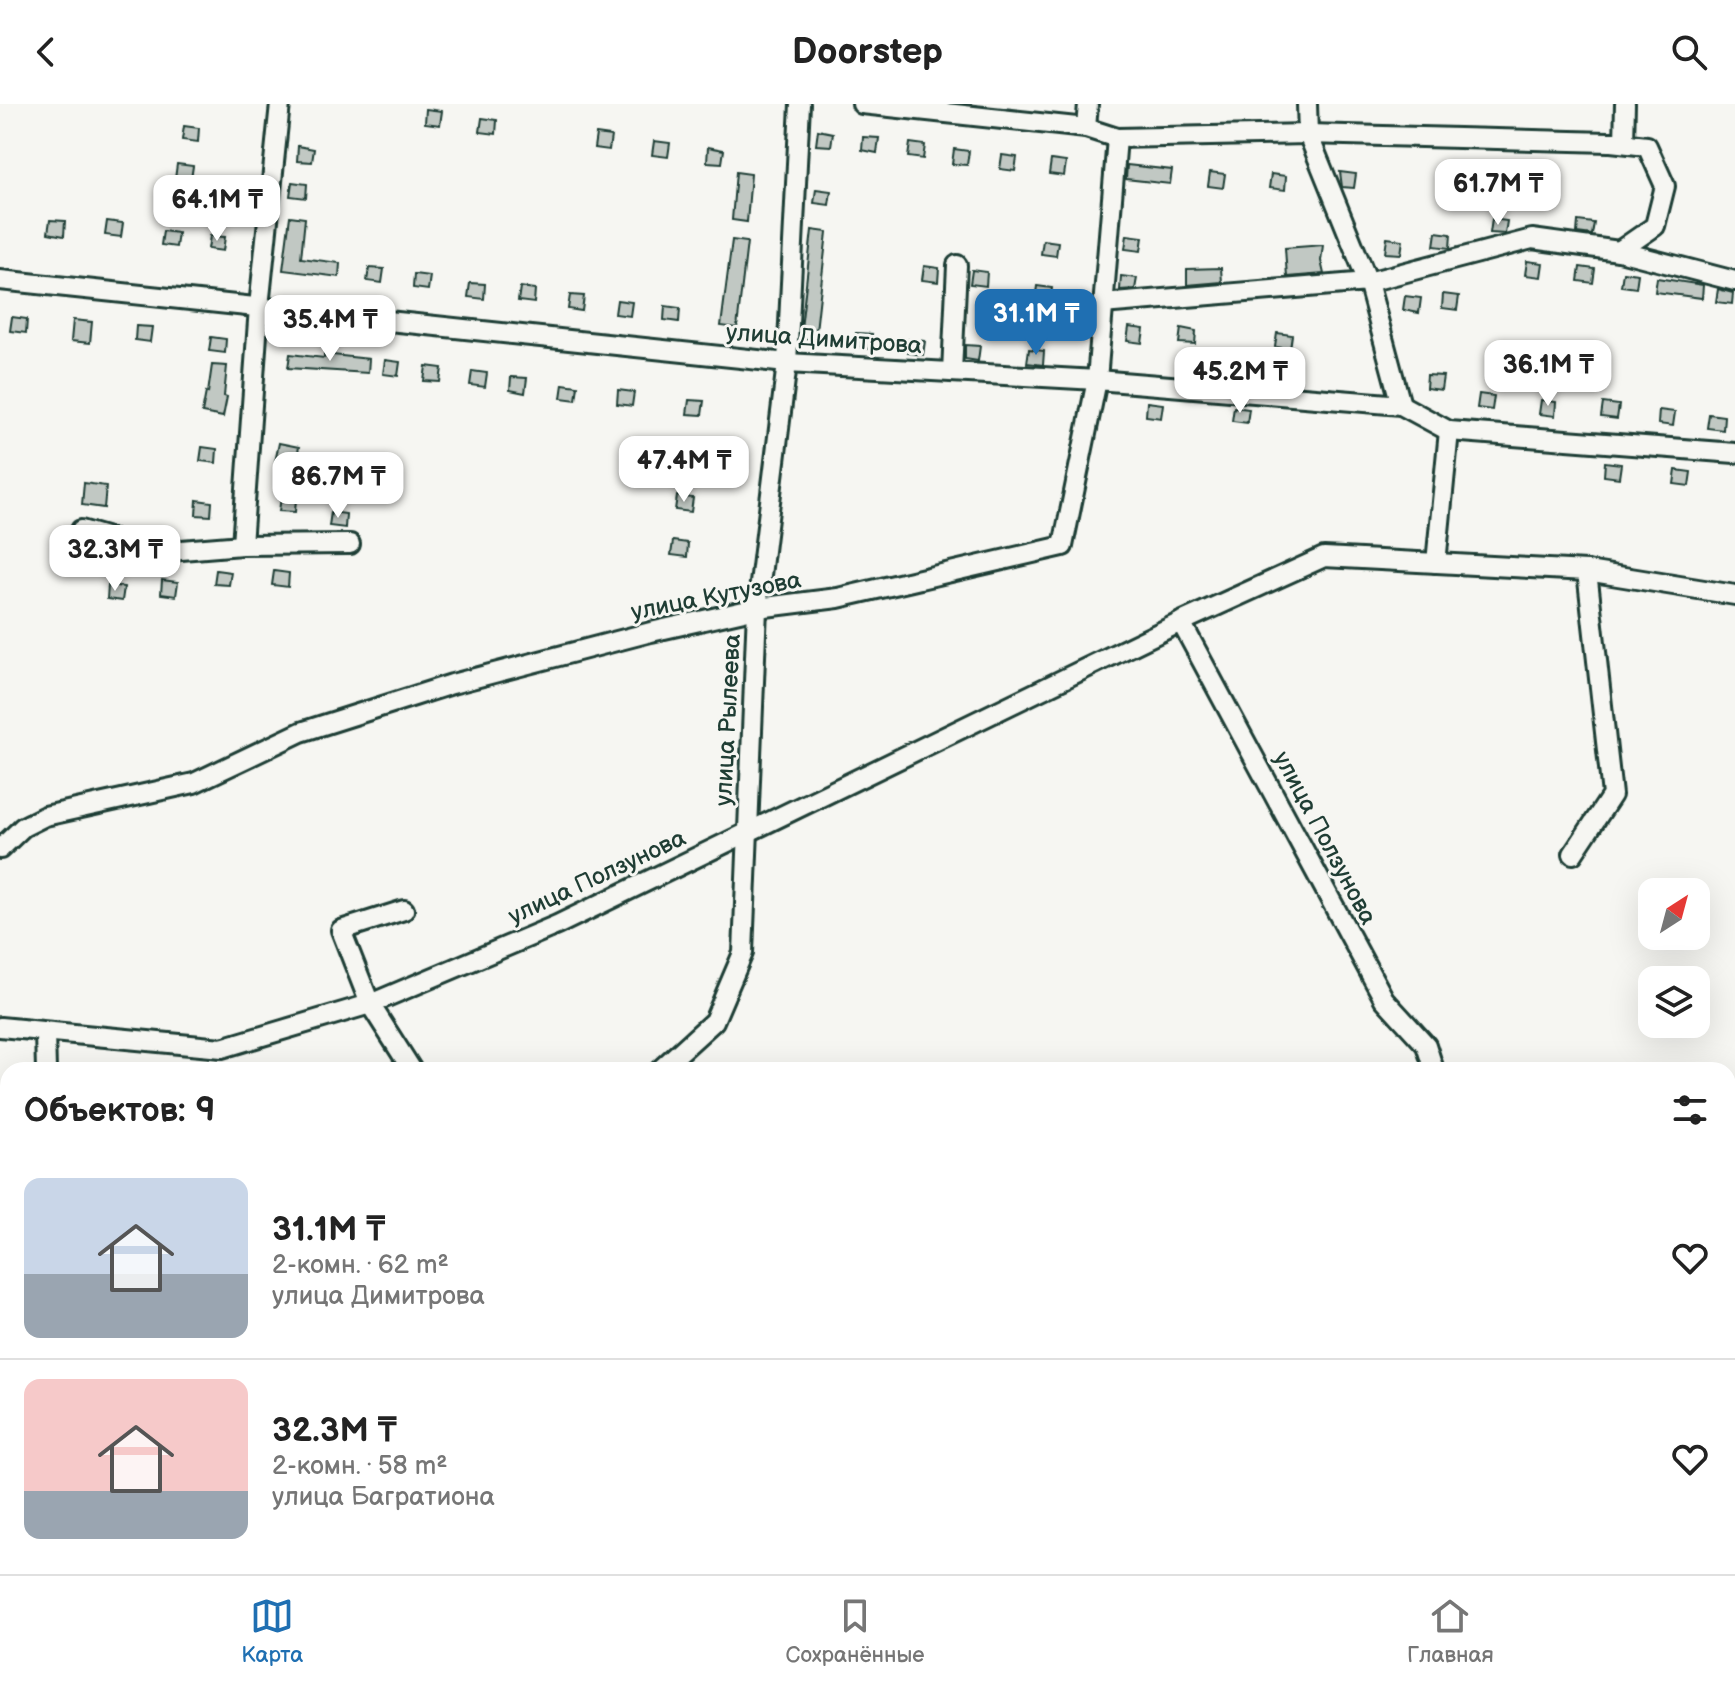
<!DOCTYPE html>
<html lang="ru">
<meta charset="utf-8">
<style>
body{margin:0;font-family:"Balsamiq Sans",sans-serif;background:#f2f2f2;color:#222;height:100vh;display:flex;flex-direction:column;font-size:30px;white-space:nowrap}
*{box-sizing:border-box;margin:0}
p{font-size:26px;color:#767676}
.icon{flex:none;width:44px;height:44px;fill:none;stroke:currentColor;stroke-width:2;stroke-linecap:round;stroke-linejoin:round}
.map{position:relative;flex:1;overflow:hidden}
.side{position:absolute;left:0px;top:958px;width:1736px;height:512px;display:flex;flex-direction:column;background:#fff;border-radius:24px 24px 0 0;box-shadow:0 8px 32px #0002}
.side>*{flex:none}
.needle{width:52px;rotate:36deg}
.buttons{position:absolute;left:1638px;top:774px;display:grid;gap:16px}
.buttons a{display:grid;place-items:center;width:72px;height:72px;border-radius:16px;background:#fff;box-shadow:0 8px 32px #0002;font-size:40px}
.price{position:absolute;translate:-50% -68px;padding:0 18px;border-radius:16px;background:#fff;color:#222;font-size:26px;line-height:52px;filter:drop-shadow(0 2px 4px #0008)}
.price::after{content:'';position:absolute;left:50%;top:48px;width:24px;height:18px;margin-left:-12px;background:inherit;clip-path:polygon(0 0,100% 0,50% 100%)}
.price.current{background:#1f6fb2;color:#fff}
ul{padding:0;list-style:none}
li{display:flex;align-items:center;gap:24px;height:200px;padding:0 24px}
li+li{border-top:2px solid #e0e0e0}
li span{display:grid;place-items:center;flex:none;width:224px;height:160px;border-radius:16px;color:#555}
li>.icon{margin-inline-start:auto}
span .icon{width:96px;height:96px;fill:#fffc;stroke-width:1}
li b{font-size:34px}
h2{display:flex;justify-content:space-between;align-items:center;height:96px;padding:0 24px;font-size:34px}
header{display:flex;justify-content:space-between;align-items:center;height:104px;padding:0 24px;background:#fff;font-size:36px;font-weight:700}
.tab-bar{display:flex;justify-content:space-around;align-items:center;height:112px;border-top:2px solid #e0e0e0;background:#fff;font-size:22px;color:#767676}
.tab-bar a{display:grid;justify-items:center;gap:4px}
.tab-bar .current{color:#1f6fb2}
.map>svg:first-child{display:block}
.building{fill:#c1c8c3;stroke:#1f3d34;stroke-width:2}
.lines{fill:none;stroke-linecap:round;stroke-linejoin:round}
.street-casing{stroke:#1f3d34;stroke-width:24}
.street{stroke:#f6f6f2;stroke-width:18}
.labels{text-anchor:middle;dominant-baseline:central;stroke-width:6;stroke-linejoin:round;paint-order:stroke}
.street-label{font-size:24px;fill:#1f3d34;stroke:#f6f6f2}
</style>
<header><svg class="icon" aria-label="back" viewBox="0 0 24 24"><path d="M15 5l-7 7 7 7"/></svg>Doorstep<svg class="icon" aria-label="search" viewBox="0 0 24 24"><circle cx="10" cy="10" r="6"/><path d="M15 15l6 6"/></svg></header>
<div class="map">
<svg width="1735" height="1470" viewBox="0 0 1735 1470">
<rect width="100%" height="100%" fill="#f6f6f2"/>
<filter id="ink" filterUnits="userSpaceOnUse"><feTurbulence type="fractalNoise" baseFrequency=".0125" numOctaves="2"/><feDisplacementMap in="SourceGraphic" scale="16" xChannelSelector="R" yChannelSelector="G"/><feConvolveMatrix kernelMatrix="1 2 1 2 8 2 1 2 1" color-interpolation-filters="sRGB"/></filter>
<g filter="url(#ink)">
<g class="building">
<path d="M426 5 442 7 440 21 425 19Z"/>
<path d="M482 14 497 16 496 30 480 28Z"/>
<path d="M184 22 199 24 198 38 182 36Z"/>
<path d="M818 26 833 29 831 42 816 41Z"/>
<path d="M596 30 611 32 609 46 594 44Z"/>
<path d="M863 33 879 34 877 49 862 46Z"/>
<path d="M654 37 670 39 668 53 652 51Z"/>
<path d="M910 39 925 41 923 55 908 53Z"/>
<path d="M298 42 314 45 312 58 297 57Z"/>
<path d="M708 43 724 46 722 59 707 58Z"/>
<path d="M954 45 969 47 967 61 952 60Z"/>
<path d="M1002 51 1017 53 1015 67 1000 65Z"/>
<path d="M1051 56 1066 58 1064 72 1049 70Z"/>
<path d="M177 60 193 62 185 114 170 112Z"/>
<path d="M1127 61 1172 66 1170 80 1126 75Z"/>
<path d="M736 68 751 70 747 118 732 116Z"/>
<path d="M1210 68 1225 70 1223 84 1208 82Z"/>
<path d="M1340 68 1356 70 1354 84 1342 83Z"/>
<path d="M1271 70 1286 72 1285 86 1269 84Z"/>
<path d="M292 78 307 80 306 94 290 92Z"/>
<path d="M816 85 831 87 829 101 814 99Z"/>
<path d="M290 112 305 114 301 154 340 159 339 173 283 166Z"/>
<path d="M1492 115 1507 117 1505 130 1490 129Z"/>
<path d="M50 116 65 117 64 132 48 129Z"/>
<path d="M107 117 123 119 121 133 105 131Z"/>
<path d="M1578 117 1594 119 1592 131 1577 129Z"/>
<path d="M812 126 827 128 815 236 800 234Z"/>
<path d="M163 127 178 129 176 143 161 141Z"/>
<path d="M1436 128 1451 130 1450 144 1434 142Z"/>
<path d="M1127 131 1143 133 1141 147 1125 145Z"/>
<path d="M210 132 225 133 223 147 208 145Z"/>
<path d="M1387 134 1403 136 1401 150 1385 149Z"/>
<path d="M732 136 747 138 737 224 721 222Z"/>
<path d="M1043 136 1058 138 1056 152 1041 150Z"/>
<path d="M1323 141 1321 157 1324 170 1287 173 1285 144Z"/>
<path d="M1527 157 1543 159 1541 173 1525 171Z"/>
<path d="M924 162 939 164 938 178 922 176Z"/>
<path d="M1580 163 1595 165 1593 179 1578 177Z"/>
<path d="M369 164 384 165 382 179 367 177Z"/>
<path d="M1221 164 1222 178 1187 181V165Z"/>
<path d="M972 166 987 168 986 182 970 180Z"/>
<path d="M1623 168 1638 170 1636 184 1621 182Z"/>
<path d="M414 170 430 172 428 186 413 184Z"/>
<path d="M1121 172 1137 174 1135 185 1120 186Z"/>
<path d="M1657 174 1703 181 1702 194 1655 188Z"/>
<path d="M470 179 485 180 484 195 468 193Z"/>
<path d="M1037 182 1052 184 1050 198 1035 196Z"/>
<path d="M520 183 535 185 534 199 518 197Z"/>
<path d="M1718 185 1733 189 1732 200 1716 198Z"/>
<path d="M1443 190 1459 192 1457 206 1442 204Z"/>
<path d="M570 191 584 192 582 207 568 205Z"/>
<path d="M1405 192 1421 194 1419 209 1403 206Z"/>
<path d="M617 196 632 198 630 212 615 210Z"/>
<path d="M665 202 680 204 679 218 664 216Z"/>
<path d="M12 213 27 215 26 229 10 227Z"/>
<path d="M73 216 92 218 90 239 71 237Z"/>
<path d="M136 222 152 223 150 238 135 236Z"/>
<path d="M1129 223 1144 225 1142 239 1127 237Z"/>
<path d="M1181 224 1196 227 1195 240 1179 239Z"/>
<path d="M856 229 872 230 870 245 855 242Z"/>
<path d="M1277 229 1292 231 1290 245 1275 243Z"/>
<path d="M211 233 226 235 225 249 209 247Z"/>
<path d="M909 235 925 237 923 251 908 249Z"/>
<path d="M965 241 980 242 978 257 965 255Z"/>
<path d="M1029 245 1044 247 1043 261 1027 259Z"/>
<path d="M290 250 324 254V250L369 255 368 269 288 264Z"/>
<path d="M385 256 400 258 398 272 383 270Z"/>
<path d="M212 261 227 262 224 292 227 293 223 313 202 309 206 288 208 289Z"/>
<path d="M426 262 442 264 440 278 424 277Z"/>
<path d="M472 267 487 269 485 283 470 281Z"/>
<path d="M1427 271 1443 272 1441 286 1426 284Z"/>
<path d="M511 273 527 274 525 289 510 286Z"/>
<path d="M563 280 578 282 576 296 561 294Z"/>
<path d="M618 286 634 288 632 302 617 300Z"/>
<path d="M1479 290 1494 292 1492 306 1477 304Z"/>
<path d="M689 296 704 297 702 311 687 310Z"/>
<path d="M1541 296 1556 298 1555 312 1539 310Z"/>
<path d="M1147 298 1163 300 1161 314 1146 312Z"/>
<path d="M1603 299 1619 301 1617 315 1601 313Z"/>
<path d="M1234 303 1249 305 1247 319 1232 317Z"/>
<path d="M1659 306 1675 308 1673 322 1658 320Z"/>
<path d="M1709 310 1724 312 1723 326 1707 324Z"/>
<path d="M279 339 299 343 295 362 275 358Z"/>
<path d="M684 342 699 344 697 358 682 356Z"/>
<path d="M202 343 217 345 216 359 200 357Z"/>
<path d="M1605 358 1621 360 1619 374 1604 372Z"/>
<path d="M1676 366 1691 368 1689 382 1674 380Z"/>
<path d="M84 379 106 382 104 404 82 401Z"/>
<path d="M677 392 693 394 691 408 675 406Z"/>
<path d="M281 393 296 395 295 408 279 407Z"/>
<path d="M197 396 212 398 211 412 196 411Z"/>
<path d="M331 408 346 410 345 424 329 422Z"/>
<path d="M673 437 688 439 687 453 671 451Z"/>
<path d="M216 466 231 468 229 481 214 480Z"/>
<path d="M274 467 289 469 288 483 272 481Z"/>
<path d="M162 476 178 478 176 492 161 490Z"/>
<path d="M108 481 124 483 122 497 107 495Z"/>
</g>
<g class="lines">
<g class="street-casing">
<g id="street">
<path d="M862 0 1086 24 1117 34 1308 30 1609 38H1624L1625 0"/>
<path d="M1307 0 1308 30 1368 178 1532 135 1619 147 1735 177"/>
<path d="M1086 24 1088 0"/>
<path d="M1611 38 1647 42 1665 82 1655 122 1619 147"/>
<path d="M0 176 787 259 1097 276 1401 301 1449 327 1735 349"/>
<path d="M1102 200 1368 178 1401 301"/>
<path d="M952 268 957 161"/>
<path d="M81 426 157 448 242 441 350 440"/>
<path d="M242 441 259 203 280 0"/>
<path d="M1436 459 1449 327"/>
<path d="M1181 518 1384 895 1426 941 1434 966"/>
<path d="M0 745 23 723 45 712 194 679 301 628 452 580 651 528 757 504 838 494 1063 442 1097 276 1117 34"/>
<path d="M1573 750 1612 691 1587 467"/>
<path d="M404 806 341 826 370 900 412 966"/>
<path d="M0 923 222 944 370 900 557 821 1181 518 1324 453 1587 467 1735 491"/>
<path d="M45 929 46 966"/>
<path d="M660 966 714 917 743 849 757 504 787 259 800 0"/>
<path d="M0 1177 8 1178"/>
<path d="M0 1380 8 1381"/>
<path d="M31 1462V1470"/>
<path d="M207 1462 208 1470"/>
<path d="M743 1462 750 1470"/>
<path d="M607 1470 620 1462"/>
</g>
</g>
<use href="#street" class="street"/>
</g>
</g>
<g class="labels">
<g class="street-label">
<text transform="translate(824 235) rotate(4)">улица Димитрова</text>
<text transform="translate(716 492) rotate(-11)">улица Кутузова</text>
<text transform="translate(728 616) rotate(-87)">улица Рылеева</text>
<text transform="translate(1325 734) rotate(62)">улица Ползунова</text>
<text transform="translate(597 773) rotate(-25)">улица Ползунова</text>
</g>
</g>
</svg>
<div class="buttons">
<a><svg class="needle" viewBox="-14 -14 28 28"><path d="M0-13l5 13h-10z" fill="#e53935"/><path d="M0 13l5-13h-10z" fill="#767676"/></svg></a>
<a><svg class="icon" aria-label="layers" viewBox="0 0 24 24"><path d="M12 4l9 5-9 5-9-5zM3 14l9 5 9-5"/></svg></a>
</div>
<b class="price" style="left:1498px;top:123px">61.7M ₸</b>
<b class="price" style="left:217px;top:139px">64.1M ₸</b>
<b class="price current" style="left:1036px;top:253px">31.1M ₸</b>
<b class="price" style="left:330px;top:259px">35.4M ₸</b>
<b class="price" style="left:1548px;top:304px">36.1M ₸</b>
<b class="price" style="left:1240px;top:311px">45.2M ₸</b>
<b class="price" style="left:684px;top:400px">47.4M ₸</b>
<b class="price" style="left:338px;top:416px">86.7M ₸</b>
<b class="price" style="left:115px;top:489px">32.3M ₸</b>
<section class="side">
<h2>Объектов: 9<svg class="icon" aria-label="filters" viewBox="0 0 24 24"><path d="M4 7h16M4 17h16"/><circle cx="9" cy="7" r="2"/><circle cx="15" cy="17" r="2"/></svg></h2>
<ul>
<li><span style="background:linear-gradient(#c9d6e8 60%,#9aa5b1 0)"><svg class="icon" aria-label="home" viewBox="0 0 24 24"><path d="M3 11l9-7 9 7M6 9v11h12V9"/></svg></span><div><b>31.1M ₸</b><p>2-комн. · 62 m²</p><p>улица Димитрова</p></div><svg class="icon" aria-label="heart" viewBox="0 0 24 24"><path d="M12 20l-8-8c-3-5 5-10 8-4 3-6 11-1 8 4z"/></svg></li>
<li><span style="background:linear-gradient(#f6c9c9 70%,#9aa5b1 0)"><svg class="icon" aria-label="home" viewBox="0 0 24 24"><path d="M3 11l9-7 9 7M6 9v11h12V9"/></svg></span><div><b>32.3M ₸</b><p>2-комн. · 58 m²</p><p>улица Багратиона</p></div><svg class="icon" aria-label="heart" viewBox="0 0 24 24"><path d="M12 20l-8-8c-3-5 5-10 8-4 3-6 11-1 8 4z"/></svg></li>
</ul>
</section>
</div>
<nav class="tab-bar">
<a class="current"><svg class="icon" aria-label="map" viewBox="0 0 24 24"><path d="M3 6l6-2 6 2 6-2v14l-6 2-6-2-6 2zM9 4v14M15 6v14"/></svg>Карта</a>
<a><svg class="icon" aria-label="saved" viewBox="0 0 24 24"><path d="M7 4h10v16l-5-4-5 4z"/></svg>Сохранённые</a>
<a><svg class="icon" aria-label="home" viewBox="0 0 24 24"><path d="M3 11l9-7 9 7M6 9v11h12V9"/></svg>Главная</a>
</nav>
